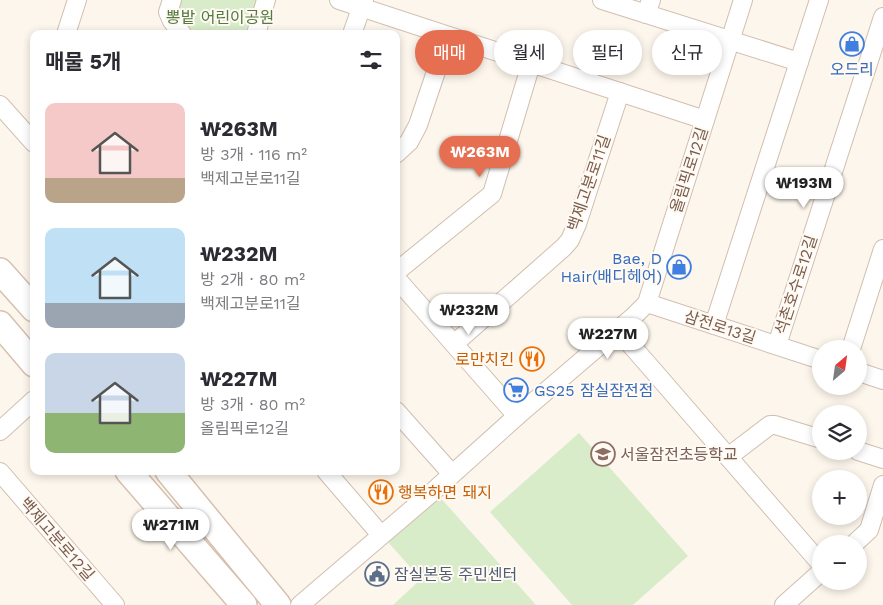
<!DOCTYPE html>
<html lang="ko">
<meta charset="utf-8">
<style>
body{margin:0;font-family:"Work Sans","Noto Sans KR",sans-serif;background:#f2f2f3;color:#2b2b33;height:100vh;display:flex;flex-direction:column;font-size:19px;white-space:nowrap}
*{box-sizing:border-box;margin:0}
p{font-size:16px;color:#7c7c81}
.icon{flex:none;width:28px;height:28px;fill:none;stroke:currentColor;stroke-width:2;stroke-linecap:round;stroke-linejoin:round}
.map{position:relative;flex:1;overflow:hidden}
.details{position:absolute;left:30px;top:30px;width:370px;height:445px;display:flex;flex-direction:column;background:#fff;border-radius:10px;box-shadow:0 2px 8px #0003}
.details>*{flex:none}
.guide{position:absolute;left:415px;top:30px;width:392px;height:45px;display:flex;gap:10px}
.needle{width:32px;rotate:29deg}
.buttons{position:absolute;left:812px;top:340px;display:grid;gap:10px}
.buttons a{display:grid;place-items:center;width:55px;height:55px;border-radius:50%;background:#fff;box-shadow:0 2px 8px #0003;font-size:25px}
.price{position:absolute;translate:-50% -42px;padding:0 11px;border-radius:18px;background:#fff;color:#222;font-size:16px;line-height:32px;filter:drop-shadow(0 1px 2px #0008)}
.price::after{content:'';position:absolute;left:50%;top:30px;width:15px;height:11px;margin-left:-8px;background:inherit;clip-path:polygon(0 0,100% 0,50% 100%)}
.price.active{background:#e76f51;color:#fff}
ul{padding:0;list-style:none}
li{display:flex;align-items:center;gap:15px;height:125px;padding:0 15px}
li span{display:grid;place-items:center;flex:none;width:140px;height:100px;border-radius:10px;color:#555}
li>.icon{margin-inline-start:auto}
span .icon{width:60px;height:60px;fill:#fffc;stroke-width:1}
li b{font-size:21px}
h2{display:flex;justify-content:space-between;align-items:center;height:60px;padding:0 15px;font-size:21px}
.pill{padding:0 18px;border-radius:22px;background:#fff;box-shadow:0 2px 8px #0003;font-size:18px;line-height:45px}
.pill.active{background:#e76f51;color:#fff}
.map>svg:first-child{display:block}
.green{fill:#d8ecc9}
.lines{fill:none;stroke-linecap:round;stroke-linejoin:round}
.street-casing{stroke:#d1beb0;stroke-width:20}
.secondary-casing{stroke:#d6c0b0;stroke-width:28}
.street{stroke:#fff;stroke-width:18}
.secondary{stroke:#fff;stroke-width:25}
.labels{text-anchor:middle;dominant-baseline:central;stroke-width:4;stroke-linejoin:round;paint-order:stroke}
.park-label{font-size:16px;fill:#537a41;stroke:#fffaf3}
.shop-label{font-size:16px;fill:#366cbe;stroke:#fffaf3}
.street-label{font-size:16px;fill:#7a5c4d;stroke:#fffaf3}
.food-label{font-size:16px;fill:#c56008;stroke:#fffaf3;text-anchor:end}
.education-label{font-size:16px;fill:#785e54;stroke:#fffaf3;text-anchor:start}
.service-label{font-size:16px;fill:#4e5e75;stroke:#fffaf3;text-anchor:start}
</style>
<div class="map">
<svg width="883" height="605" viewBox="0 0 883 605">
<rect width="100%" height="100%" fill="#fdf6ec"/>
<g class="green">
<path d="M180 0H262L252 34H193C186 24 175 13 180 0Z"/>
<path d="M579 433 688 556 633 605H572L490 512Z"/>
<path d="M439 496 536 605H393L421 579 387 541Z"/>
</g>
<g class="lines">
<g class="street-casing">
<g id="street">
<path d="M172 0 168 12 172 21 182 34"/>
<path d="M339 0 705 120"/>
<path d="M602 0 799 62"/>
<path d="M646 14 651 0"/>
<path d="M66 34 77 0"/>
<path d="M256 34 266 0"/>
<path d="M352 34 364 0"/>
<path d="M0 105 34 143"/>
<path d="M396 154 409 142 418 125 448 36"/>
<path d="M396 272 492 194 531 64"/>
<path d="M396 278 517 416"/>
<path d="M647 303 821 360"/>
<path d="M714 325 819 0"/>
<path d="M618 330 821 564"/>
<path d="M454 344 564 247 570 240 577 224 620 92"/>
<path d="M777 345 883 17"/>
<path d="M851 349 883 249"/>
<path d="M859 372 883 380"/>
<path d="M396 411 452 474"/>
<path d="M0 431 34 400"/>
<path d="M858 451 883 459"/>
<path d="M728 457 770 425H775L821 439"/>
<path d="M326 471 381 535"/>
<path d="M0 472 115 605"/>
<path d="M854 544 869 530 883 485"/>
<path d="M300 605 437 488 517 416 633 317 647 303 743 0"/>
<path d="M784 605 821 572"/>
</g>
</g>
<g class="secondary-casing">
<g id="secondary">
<path d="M0 271 34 309"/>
<path d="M0 324 34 364"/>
<path d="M128 471 244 605"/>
<path d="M168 471 278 605"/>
</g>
</g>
<use href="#street" class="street"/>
<use href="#secondary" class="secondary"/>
</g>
<defs>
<g id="shop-ring" transform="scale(1.25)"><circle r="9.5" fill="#fffaf3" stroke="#3f7fe0" stroke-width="1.5"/><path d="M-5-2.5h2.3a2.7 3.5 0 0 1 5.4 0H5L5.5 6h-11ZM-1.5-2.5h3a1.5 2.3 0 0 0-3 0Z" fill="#3f7fe0"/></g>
<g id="restaurant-ring" transform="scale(1.25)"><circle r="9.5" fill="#fffaf3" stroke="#e8710a" stroke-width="1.5"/><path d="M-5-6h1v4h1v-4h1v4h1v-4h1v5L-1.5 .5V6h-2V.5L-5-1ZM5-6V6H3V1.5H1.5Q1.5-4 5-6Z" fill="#e8710a"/></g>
<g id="supermarket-ring" transform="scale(1.25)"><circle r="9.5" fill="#fffaf3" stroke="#3f7fe0" stroke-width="1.5"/><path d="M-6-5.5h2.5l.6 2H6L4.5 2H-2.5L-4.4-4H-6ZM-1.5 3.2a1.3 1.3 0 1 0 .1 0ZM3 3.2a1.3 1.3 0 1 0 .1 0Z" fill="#3f7fe0"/></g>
<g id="school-ring" transform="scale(1.25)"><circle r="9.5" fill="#fffaf3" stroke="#8d6e63" stroke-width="1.5"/><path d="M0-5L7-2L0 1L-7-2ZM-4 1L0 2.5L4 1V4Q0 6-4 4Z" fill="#8d6e63"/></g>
<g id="civic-ring" transform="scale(1.25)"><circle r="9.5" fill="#fffaf3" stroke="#5c6f8a" stroke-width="1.5"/><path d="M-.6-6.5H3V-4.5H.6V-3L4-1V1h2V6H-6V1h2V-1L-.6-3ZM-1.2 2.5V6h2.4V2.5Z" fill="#5c6f8a"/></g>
</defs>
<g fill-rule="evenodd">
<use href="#shop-ring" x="852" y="44"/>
<use href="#shop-ring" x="679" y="267"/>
<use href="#restaurant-ring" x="532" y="359"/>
<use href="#supermarket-ring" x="516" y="390"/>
<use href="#school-ring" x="603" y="454"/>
<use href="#restaurant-ring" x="381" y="492"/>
<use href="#civic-ring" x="377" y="574"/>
</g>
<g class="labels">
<g class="park-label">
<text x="220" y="17">뽕밭 어린이공원</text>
</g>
<g class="shop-label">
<text x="852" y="69">오드리</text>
<text x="662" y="258" text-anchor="end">Bae, D<tspan x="662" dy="18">Hair(배디헤어)</tspan></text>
<text x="534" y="390" text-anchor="start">GS25 잠실잠전점</text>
</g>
<g class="street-label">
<text transform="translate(689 170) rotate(-72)">올림픽로12길</text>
<text transform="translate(589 183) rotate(-71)">백제고분로11길</text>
<text transform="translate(796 285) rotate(-72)">석촌호수로12길</text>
<text transform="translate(720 327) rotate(18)">삼전로13길</text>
<text transform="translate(57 539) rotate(49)">백제고분로12길</text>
</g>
<g class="food-label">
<text x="514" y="359">로만치킨</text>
<text x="398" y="492" text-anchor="start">행복하면 돼지</text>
</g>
<g class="education-label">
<text x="620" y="454">서울잠전초등학교</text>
</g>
<g class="service-label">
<text x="394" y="574">잠실본동 주민센터</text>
</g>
</g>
</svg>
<div class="buttons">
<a><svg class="needle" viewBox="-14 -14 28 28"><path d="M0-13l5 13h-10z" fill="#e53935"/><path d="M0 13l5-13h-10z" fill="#7c7c81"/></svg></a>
<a><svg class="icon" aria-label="layers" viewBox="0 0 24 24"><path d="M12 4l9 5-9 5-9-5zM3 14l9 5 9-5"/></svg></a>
<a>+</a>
<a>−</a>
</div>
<b class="price active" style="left:480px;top:178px">₩263M</b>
<b class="price" style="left:804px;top:209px">₩193M</b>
<b class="price" style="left:469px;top:336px">₩232M</b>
<b class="price" style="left:608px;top:360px">₩227M</b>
<b class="price" style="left:171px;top:551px">₩271M</b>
<div class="guide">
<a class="pill active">매매</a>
<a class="pill">월세</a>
<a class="pill">필터</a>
<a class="pill">신규</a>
</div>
<section class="details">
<h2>매물 5개<svg class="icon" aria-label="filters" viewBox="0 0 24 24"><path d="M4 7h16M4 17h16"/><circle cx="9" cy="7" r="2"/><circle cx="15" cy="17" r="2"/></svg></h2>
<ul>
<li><span style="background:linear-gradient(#f6c9c9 75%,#b9a48a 0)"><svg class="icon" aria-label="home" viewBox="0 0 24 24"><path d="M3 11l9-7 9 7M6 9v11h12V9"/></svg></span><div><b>₩263M</b><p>방 3개 · 116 m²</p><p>백제고분로11길</p></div></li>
<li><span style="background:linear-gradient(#bfe0f5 75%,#9aa5b1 0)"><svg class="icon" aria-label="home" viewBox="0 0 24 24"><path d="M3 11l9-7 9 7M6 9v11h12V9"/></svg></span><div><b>₩232M</b><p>방 2개 · 80 m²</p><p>백제고분로11길</p></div></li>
<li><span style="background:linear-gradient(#c9d6e8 60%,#8fb573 0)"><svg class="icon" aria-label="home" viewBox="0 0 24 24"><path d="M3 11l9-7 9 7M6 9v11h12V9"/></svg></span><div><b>₩227M</b><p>방 3개 · 80 m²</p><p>올림픽로12길</p></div></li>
</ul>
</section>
</div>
